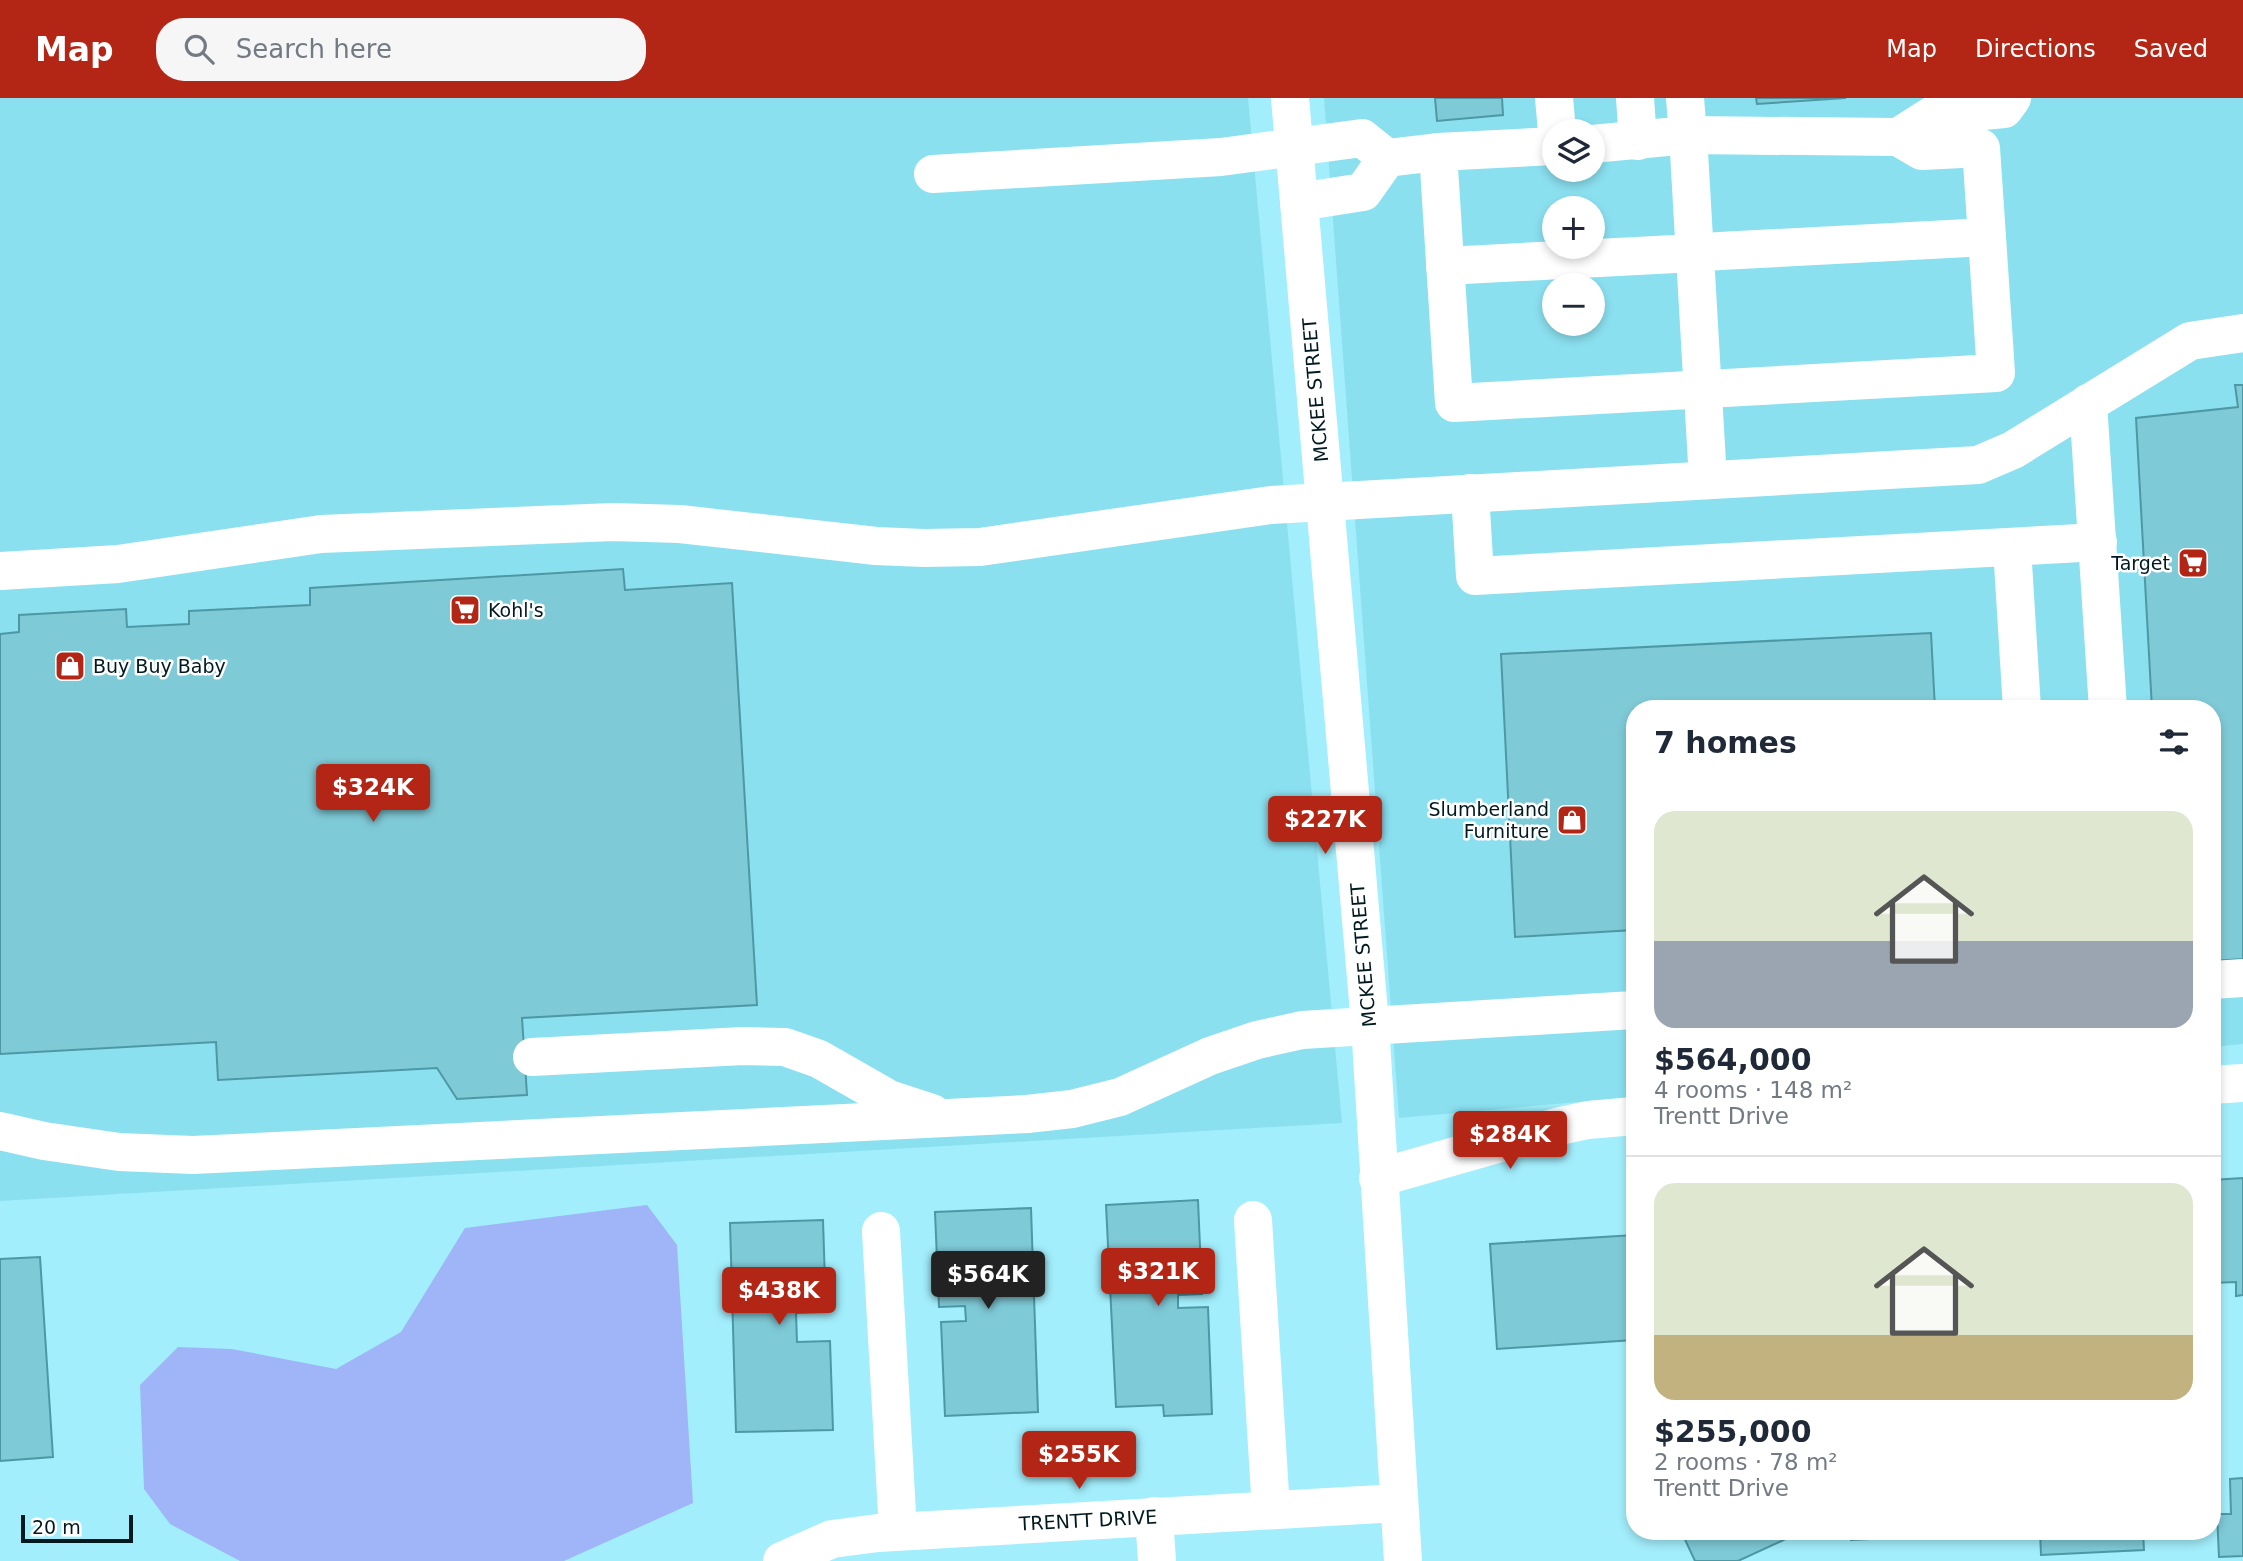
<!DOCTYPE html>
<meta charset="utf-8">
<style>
body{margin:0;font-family:"DejaVu Sans",sans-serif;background:#f6f6f7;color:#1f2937;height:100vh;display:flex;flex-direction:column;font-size:26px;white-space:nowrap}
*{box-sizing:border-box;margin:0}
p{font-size:23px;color:#747a83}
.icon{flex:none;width:38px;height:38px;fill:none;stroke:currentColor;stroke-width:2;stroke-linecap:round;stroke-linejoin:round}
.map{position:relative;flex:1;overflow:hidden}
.side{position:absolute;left:1626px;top:602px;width:595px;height:840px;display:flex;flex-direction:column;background:#fff;border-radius:28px;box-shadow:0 4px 10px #0003}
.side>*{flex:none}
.buttons{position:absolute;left:1542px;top:21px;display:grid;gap:14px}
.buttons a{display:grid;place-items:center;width:63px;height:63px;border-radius:50%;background:#fff;box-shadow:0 4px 10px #0003;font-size:35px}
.scale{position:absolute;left:21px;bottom:18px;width:112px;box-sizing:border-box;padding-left:7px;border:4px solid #001a20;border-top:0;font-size:19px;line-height:24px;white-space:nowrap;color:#001a20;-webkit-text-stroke:5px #fff;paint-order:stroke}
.price{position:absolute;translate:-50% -60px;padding:0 16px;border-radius:7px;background:#b32515;color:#fff;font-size:23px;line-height:46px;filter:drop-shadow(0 2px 4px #0008)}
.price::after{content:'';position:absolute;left:50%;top:42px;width:21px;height:16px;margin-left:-10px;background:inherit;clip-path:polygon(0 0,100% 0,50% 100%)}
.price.active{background:#222;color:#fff}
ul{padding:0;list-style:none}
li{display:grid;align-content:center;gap:14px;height:371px;padding:0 28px}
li+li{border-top:2px solid #e0e1e3}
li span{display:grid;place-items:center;height:217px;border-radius:21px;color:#555}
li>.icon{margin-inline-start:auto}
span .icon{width:126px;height:126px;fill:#fffc;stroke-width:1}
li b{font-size:30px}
h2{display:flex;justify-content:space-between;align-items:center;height:84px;padding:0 28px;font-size:30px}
header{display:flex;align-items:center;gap:42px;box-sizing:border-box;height:98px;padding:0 35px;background:#b32515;color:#fff}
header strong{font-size:33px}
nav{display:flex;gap:38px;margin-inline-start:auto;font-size:24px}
.search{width:490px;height:63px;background:#f6f6f7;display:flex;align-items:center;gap:18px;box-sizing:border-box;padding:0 24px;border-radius:28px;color:#747a83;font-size:26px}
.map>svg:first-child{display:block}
.built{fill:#8be0f0;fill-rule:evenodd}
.water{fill:#a0b5f7}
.building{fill:#7fcad7;stroke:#4e98a6;stroke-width:2}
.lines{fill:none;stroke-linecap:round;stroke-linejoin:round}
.minor{stroke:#fff;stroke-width:38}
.labels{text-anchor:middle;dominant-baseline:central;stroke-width:5;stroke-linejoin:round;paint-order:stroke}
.street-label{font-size:19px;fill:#001a20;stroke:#fff}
.poi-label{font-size:19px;fill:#001a20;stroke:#fff;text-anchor:end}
</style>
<header>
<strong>Map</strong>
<div class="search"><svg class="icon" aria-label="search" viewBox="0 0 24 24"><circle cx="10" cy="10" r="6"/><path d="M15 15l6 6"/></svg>Search here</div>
<nav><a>Map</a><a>Directions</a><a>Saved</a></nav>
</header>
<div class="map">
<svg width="2243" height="1463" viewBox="0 0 2243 1463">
<rect width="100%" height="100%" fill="#a3eefc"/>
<g class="built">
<path d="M0 0H1248L1342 1025 0 1103Z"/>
<path d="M1324 0H2243V946L2212 949V611H1634V999L1399 1020ZM1554 33H1592V72H1554ZM1554 110H1592V149H1554ZM1554 187H1592V226H1554Z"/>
</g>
<path class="water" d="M647 1107 677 1147 693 1405 564 1463H240L170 1426 144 1391 140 1287 178 1249 232 1251 336 1271 401 1234 465 1130Z"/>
<g class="building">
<path d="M1435 0H1502L1503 17 1437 23Z"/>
<path d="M1756 0H1846L1757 6Z"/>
<path d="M2235 287H2243V861L2212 863V611H2152L2136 320 2238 309Z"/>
<path d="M623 471 625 492 732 485 757 907 522 920 527 997 457 1001 437 970 218 982 216 944 0 956V536L19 534V517L126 511 127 529 189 526V513L310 507V490Z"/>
<path d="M1931 535 1935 611H1634V832L1515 839 1501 556Z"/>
<path d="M2243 1080V1197L2236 1198V1184L2212 1185V1082Z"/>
<path d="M1198 1102 1202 1196 1178 1197V1210L1208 1209 1212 1316 1164 1318 1163 1307 1116 1309 1106 1107Z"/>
<path d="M1031 1110 1038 1314 945 1318 941 1224 966 1223 965 1208 939 1209 935 1114Z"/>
<path d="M823 1122 826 1214 796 1215 797 1244 830 1243 833 1332 736 1334 730 1125Z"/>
<path d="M1634 1137V1242L1497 1251 1490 1146Z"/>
<path d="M40 1159 53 1359 0 1363V1161Z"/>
<path d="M2243 1380V1458L2219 1459 2217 1416H2231L2230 1381Z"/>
<path d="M1681 1433H1788L1790 1439 1738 1463H1695Z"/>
<path d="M1850 1433H1912V1439L1851 1442Z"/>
<path d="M2040 1433H2143L2144 1452 2041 1457Z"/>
</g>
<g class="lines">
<g class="minor">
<path d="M1290 0 1370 926 1403 1463"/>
<path d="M1554 0 1557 33"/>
<path d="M1635 0 1638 43"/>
<path d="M1898 39 1931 18 2004 11 2012 0"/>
<path d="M1592 46 1688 37 1685 0"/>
<path d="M1438 54 1454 305 1996 275 1987 139"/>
<path d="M933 76 1221 59 1362 40 1387 60 1438 54 1554 48"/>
<path d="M1299 104 1363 94 1387 60"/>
<path d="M1445 168 1694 155 1720 153 1987 139 1981 50 1922 53 1898 39 1688 37 1708 382"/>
<path d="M2088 305 2108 611"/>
<path d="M1470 395 1475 478 2098 444"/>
<path d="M2012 449 2022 611"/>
<path d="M0 473 118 466 321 436 613 424 680 426 876 448 924 450 980 449 1271 407 1978 367 2013 352 2190 243 2243 235"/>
<path d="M2212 882 2243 880"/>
<path d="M532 959 743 948 785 949 819 961 889 1001 932 1015"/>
<path d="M2212 987 2243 985"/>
<path d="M0 1033 44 1043 119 1054 193 1057 1027 1016 1072 1011 1120 999 1210 958 1257 942 1302 932 1634 912"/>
<path d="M1378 1080 1560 1028 1588 1022 1634 1018"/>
<path d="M1253 1122 1271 1412"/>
<path d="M881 1133 898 1433"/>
<path d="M1154 1418 1157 1463"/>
<path d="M782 1463 832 1441 878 1435 1398 1405"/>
</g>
</g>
<defs>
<g id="supermarket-square" transform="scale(1.575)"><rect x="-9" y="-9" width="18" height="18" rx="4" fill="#b32515" stroke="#fff"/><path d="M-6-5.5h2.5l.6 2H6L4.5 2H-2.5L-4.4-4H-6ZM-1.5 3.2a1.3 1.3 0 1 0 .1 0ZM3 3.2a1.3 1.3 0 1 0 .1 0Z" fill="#fff"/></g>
<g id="shop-square" transform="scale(1.575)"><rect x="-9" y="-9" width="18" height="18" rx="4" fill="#b32515" stroke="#fff"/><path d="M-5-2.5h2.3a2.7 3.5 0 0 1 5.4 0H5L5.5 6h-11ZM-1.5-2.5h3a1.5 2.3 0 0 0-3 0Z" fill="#fff"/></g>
</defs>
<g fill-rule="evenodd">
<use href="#supermarket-square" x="2193" y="465"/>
<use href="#supermarket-square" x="465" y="512"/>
<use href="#shop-square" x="70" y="568"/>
<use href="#shop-square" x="1572" y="722"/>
</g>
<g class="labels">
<g class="street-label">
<text transform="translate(1315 292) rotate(-95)">MCKEE STREET</text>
<text transform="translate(1363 857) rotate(-95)">MCKEE STREET</text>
<text transform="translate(1088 1422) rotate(-3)">TRENTT DRIVE</text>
</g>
<g class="poi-label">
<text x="2170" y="465">Target</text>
<text x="488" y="512" text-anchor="start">Kohl's</text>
<text x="93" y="568" text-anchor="start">Buy Buy Baby</text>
<text x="1549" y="711">Slumberland<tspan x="1549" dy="22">Furniture</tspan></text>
</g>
</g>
</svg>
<div class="buttons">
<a><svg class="icon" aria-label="layers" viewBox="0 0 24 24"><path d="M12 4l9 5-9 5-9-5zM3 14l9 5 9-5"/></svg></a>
<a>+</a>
<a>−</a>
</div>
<div class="scale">20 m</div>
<b class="price" style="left:373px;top:726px">$324K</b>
<b class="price" style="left:1325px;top:758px">$227K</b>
<b class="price" style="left:1510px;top:1073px">$284K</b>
<b class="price" style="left:1158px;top:1210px">$321K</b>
<b class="price active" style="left:988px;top:1213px">$564K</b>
<b class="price" style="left:779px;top:1229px">$438K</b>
<b class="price" style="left:1079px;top:1393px">$255K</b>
<section class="side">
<h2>7 homes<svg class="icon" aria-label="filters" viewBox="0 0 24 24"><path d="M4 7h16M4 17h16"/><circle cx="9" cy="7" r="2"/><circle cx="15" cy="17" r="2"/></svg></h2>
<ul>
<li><span style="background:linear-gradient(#dfe7d0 60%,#9aa5b1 0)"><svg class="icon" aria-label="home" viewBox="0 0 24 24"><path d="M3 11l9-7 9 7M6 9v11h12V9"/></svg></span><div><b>$564,000</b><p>4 rooms · 148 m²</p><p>Trentt Drive</p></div></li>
<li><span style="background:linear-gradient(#dfe7d0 70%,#c2b280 0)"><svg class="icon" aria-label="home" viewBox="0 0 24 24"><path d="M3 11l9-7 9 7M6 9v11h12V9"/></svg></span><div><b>$255,000</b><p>2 rooms · 78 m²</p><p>Trentt Drive</p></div></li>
</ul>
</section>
</div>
